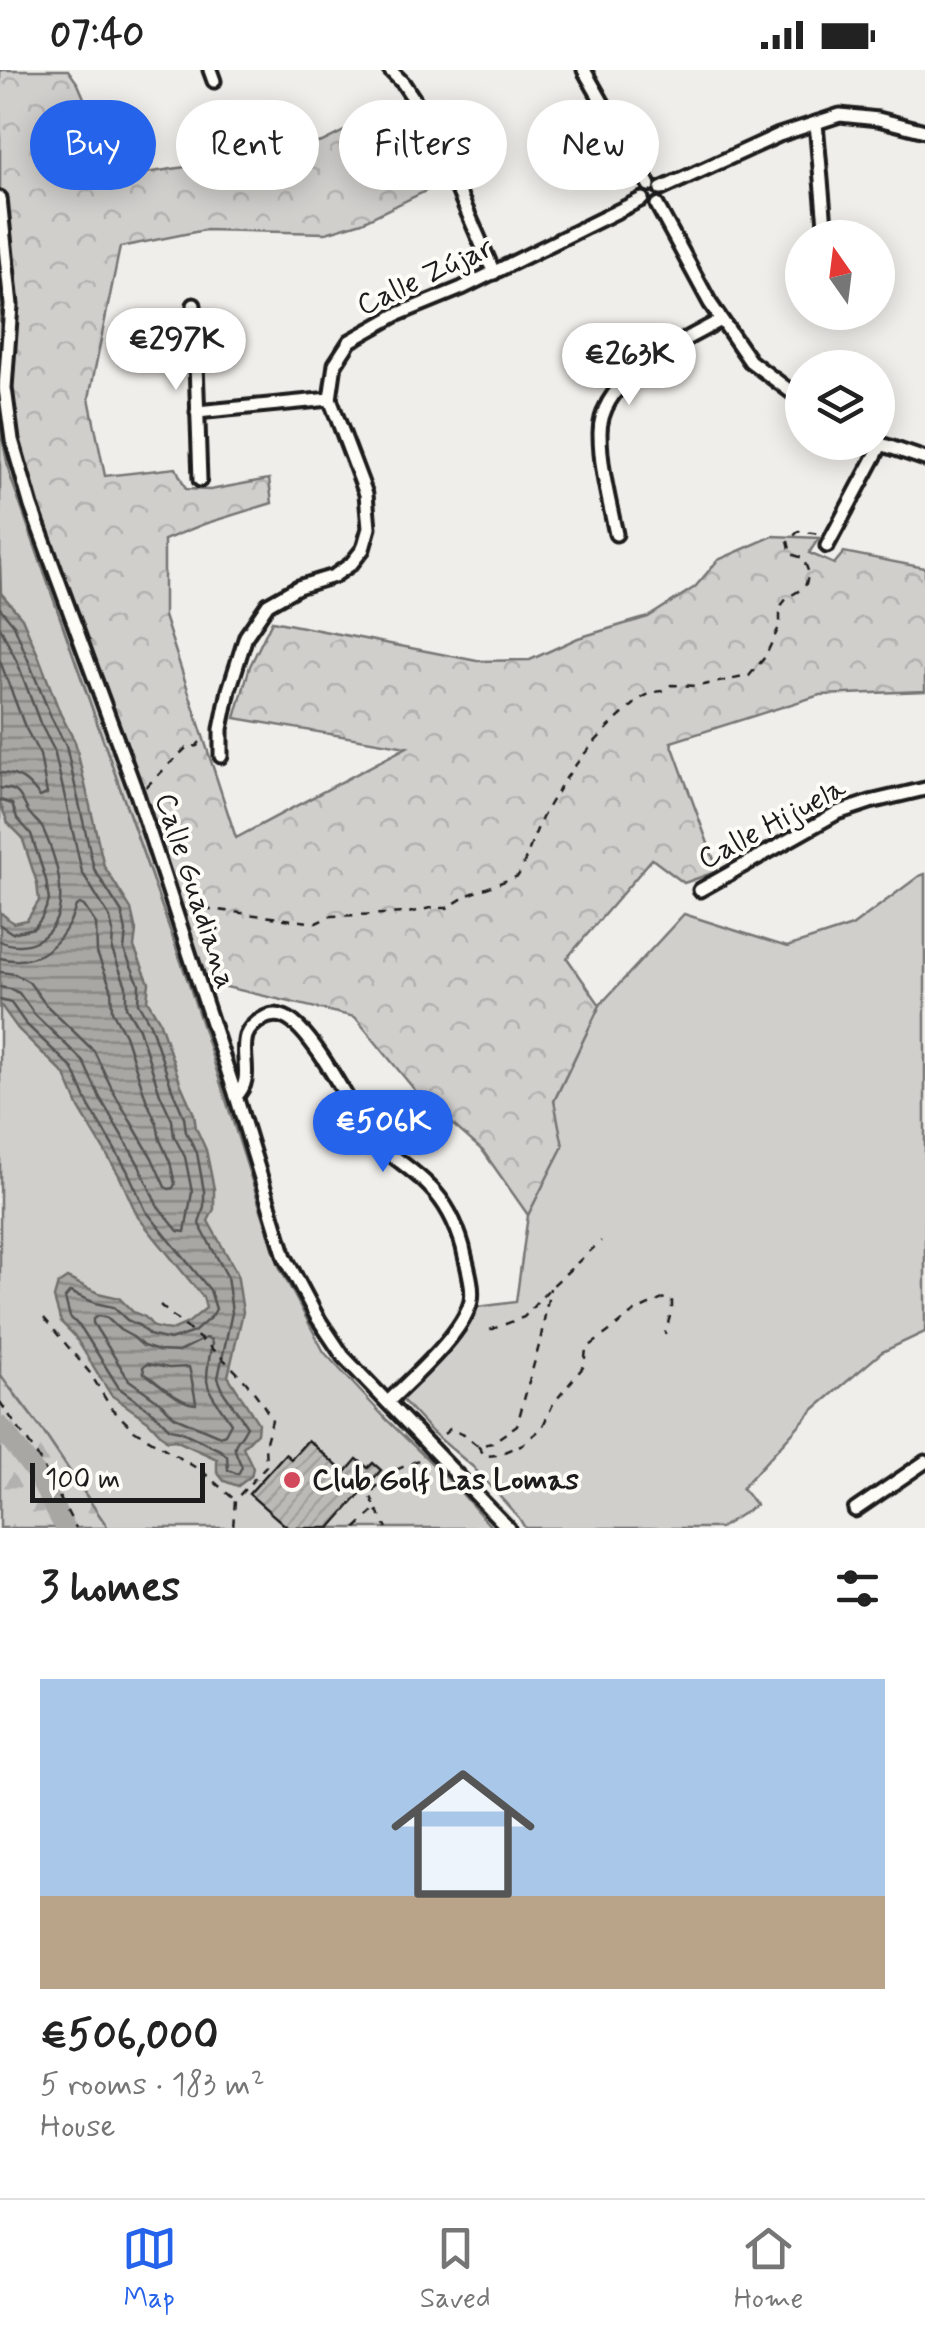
<!DOCTYPE html>
<meta charset="utf-8">
<style>
body{margin:0;font-family:Mynerve,sans-serif;background:#f2f2f2;color:#222;height:100vh;display:flex;flex-direction:column;font-size:38px;white-space:nowrap}
*{box-sizing:border-box;margin:0}
p{font-size:32px;color:#767676}
.icon{flex:none;width:55px;height:55px;fill:none;stroke:currentColor;stroke-width:2;stroke-linecap:round;stroke-linejoin:round}
.map{position:relative;height:1458px;overflow:hidden}
.drawer{display:flex;flex-direction:column;background:#fff;flex:1}
.drawer>*{flex:none}
.top-card{position:absolute;left:30px;top:30px;width:865px;height:90px;display:flex;gap:20px}
.needle{width:65px;rotate:346deg}
.tools{position:absolute;left:785px;top:150px;display:grid;gap:20px}
.tools a{display:grid;place-items:center;width:110px;height:110px;border-radius:50%;background:#fff;box-shadow:0 5px 25px #0003;font-size:50px}
.scale{position:absolute;left:30px;bottom:25px;width:175px;box-sizing:border-box;padding-left:10px;border:5px solid #1c1c1c;border-top:0;font-size:28px;line-height:35px;white-space:nowrap;color:#1c1c1c;-webkit-text-stroke:8px #fdfcf7;paint-order:stroke}
.price{position:absolute;translate:-50% -85px;padding:0 22px;border-radius:35px;background:#fff;color:#222;font-size:32px;line-height:65px;filter:drop-shadow(0 2px 5px #0008)}
.price::after{content:'';position:absolute;left:50%;top:60px;width:30px;height:22px;margin-left:-15px;background:inherit;clip-path:polygon(0 0,100% 0,50% 100%)}
.price.selected{background:#2563eb;color:#fff}
ul{padding:0;list-style:none}
li{display:grid;align-content:center;gap:20px;height:530px;padding:0 40px}
li+li{border-top:2px solid #e0e0e0}
li span{display:grid;place-items:center;height:310px;border-radius:0px;color:#555}
li>.icon{margin-inline-start:auto}
span .icon{width:180px;height:180px;fill:#fffc;stroke-width:1}
li b{font-size:42px}
h2{display:flex;justify-content:space-between;align-items:center;height:120px;padding:0 40px;font-size:42px}
.chip{padding:0 35px;border-radius:45px;background:#fff;box-shadow:0 5px 25px #0003;font-size:35px;line-height:90px}
.chip.selected{background:#2563eb;color:#fff}
.status{display:flex;justify-content:space-between;align-items:center;height:70px;padding:0 50px;background:#fff;direction:ltr}
.status svg{height:28px;fill:currentColor}
.menu{display:flex;justify-content:space-around;align-items:center;height:140px;border-top:2px solid #e0e0e0;background:#fff;font-size:28px;color:#767676}
.menu a{display:grid;justify-items:center;gap:5px}
.menu .selected{color:#2563eb}
.map>svg:first-child{display:block}
.grass{fill:#d0cfcc;stroke:#767674;stroke-width:2.5}
.forest{fill:url(#forest-firs);stroke:#767674;stroke-width:2.5}
.park{fill:url(#park-crowns);stroke:#767674;stroke-width:2.5}
.water{fill:url(#water-rules);stroke:#706f6d;stroke-width:2.5}
.lines{fill:none;stroke-linecap:round;stroke-linejoin:round}
.shore{stroke:#545452;stroke-width:2.5}
.river{stroke:#a8a7a3;stroke-width:20}
.building{fill:url(#building-hatch);stroke:#1c1c1c;stroke-width:2.5}
.minor-casing{stroke:#1c1c1c;stroke-width:19}
.path{stroke:#1c1c1c;stroke-width:2.5;stroke-dasharray:8 8;stroke-linecap:butt}
.minor{stroke:#fdfcf7;stroke-width:11}
.poi-dot{fill:#d1495b;stroke:#fdfcf7;stroke-width:4}
.labels{text-anchor:middle;dominant-baseline:central;stroke-width:8;stroke-linejoin:round;paint-order:stroke}
.street-label{font-size:30px;fill:#1c1c1c;stroke:#fdfcf7}
.poi-label{font-size:30px;font-weight:bold;fill:#1c1c1c;stroke:#fdfcf7;text-anchor:start}
</style>
<div class="status"><b>07:40</b><svg viewBox="0 0 49 12"><path d="M0 12V9h3v3zM5 12V6h3v6zM10 12V3h3v9zM15 12V0h3v12zM26 1h20v11H26zM47 4h2v5h-2z"/></svg></div>
<div class="map">
<svg width="925" height="1458" viewBox="0 0 925 1458">
<defs>
<pattern id="forest-firs" width="22" height="20" patternUnits="userSpaceOnUse" patternTransform="scale(2.5)"><rect width="22" height="20" fill="#d0cfcc"/><path d="M5 1l3.5 6h-7zM16 11l3.5 6h-7z" fill="#b2b1af"/></pattern>
<pattern id="park-crowns" width="20" height="18" patternUnits="userSpaceOnUse" patternTransform="scale(2.5)"><rect width="20" height="18" fill="#d0cfcc"/><path d="M2 6a3 3 0 1 1 6 0M12 15a3 3 0 1 1 6 0" fill="none" stroke="#b2b1af"/></pattern>
<pattern id="water-rules" width="6" height="5" patternUnits="userSpaceOnUse" patternTransform="scale(2.5)"><rect width="6" height="5" fill="#a8a7a3"/><path d="M0 2.5h6" fill="none" stroke="#888784"/></pattern>
<pattern id="building-hatch" width="6" height="6" patternUnits="userSpaceOnUse" patternTransform="scale(2.5)"><rect width="6" height="6" fill="#bbbab6"/><path d="M-1 1l2-2M0 6l6-6M5 7l2-2" fill="none" stroke="#a09f9c"/></pattern>
</defs>
<rect width="100%" height="100%" fill="#f0eeea"/>
<filter id="ink" filterUnits="userSpaceOnUse"><feTurbulence type="fractalNoise" baseFrequency=".01" numOctaves="2"/><feDisplacementMap in="SourceGraphic" scale="20" xChannelSelector="R" yChannelSelector="G"/><feConvolveMatrix kernelMatrix="1 2 1 2 8 2 1 2 1" color-interpolation-filters="sRGB"/></filter>
<g filter="url(#ink)">
<g class="grass">
<path d="M0 357 10 405 187 908 279 1196 324 1282 387 1350 456 1417 492 1458H108L42 1360 0 1304Z"/>
<path d="M925 804V1262L882 1282 812 1341 742 1418 756 1435 720 1458H525L519 1448 473 1397 432 1362 397 1324 450 1275 478 1237 516 1232 528 1145 562 1076 554 1031 600 935 684 844 787 877 852 856 919 806Z"/>
</g>
<path class="forest" d="M0 1305 42 1360 108 1458H0Z"/>
<path class="park" d="M0 0H68L78 14 118 107 219 92 322 72 400 33 440 114 362 152 326 163 205 160 120 177 89 328 105 406 176 398 186 419 210 420 269 409 272 433 204 454 164 470V546L236 768 407 677 235 648 250 596 272 551 477 591 530 590 578 568 648 547 695 517 718 490 773 466 819 468 809 483 834 494 844 482 925 498V621L820 625 671 672 718 801 684 813 652 789 567 888 600 935 554 1031 563 1076 528 1145 483 1081 418 1024 355 947 187 908 10 405 0 357Z"/>
<path class="water" d="M0 496 1 523 22 548 38 585 60 643 75 672 104 796 131 839 136 861 134 877 149 913 147 930 159 950 181 1015 194 1044 196 1058 206 1080 214 1119V1139L208 1151 237 1203 243 1242 228 1306 258 1353 257 1363 243 1377 253 1398 251 1406 238 1416 224 1411 217 1402V1389L175 1370 167 1371 148 1351 111 1325 74 1265 61 1252 54 1228 58 1214 67 1208 98 1223 119 1228 133 1242 145 1247 154 1257 163 1259 172 1260 188 1253 206 1238 203 1227 138 1147 119 1105 79 1038 65 1005 18 959 0 934V842L13 853 27 850 39 831 37 813 22 767 8 753 0 733Z"/>
<g class="lines">
<g class="shore">
<path d="M0 538 14 555 51 647 66 676 94 799 122 843 126 861 124 880 139 914 138 933 150 954 172 1019 184 1047 186 1062 197 1083 204 1121V1136L199 1154 227 1206 232 1242 218 1308 224 1323 247 1356C235 1380 229 1369 242 1397L238 1404 228 1400 227 1386 220 1380 180 1361 170 1359 154 1343 119 1318 82 1259 70 1247 65 1228 70 1222 95 1233 113 1237 127 1250 140 1256 149 1265 170 1270 194 1262 212 1246 216 1239 210 1220 146 1141 127 1100 88 1034 73 999 25 953 11 933 0 930"/>
<path d="M0 557 18 594 40 653 54 680 82 802 110 848 113 862 112 880 126 916V937L139 959 160 1024 172 1050 174 1066 185 1087 192 1122 185 1162 178 1161 157 1135 139 1095 100 1028 83 991 35 945 19 923 10 919 0 917"/>
<path d="M0 591 25 657 40 685 47 724 40 727C29 712 19 703 0 703"/>
<path d="M0 718C21 719 19 725 28 741 32 748 39 752 43 759 57 790 76 848 38 870 27 876 12 877 0 871"/>
<path d="M0 730 12 734 17 748 31 764 46 810 49 831 41 849 34 858 12 863 0 855"/>
<path d="M0 888C40 898 65 871 76 836L80 834 84 836 96 854 97 883 111 918 112 941 125 965 146 1029 157 1054 160 1070 170 1092 175 1114 173 1118 169 1119 165 1117 152 1088 113 1021 94 981 46 935 29 912 15 904 0 902"/>
<path d="M98 1246 107 1248 120 1260 133 1267 143 1276 159 1281 178 1282 206 1268 211 1270 212 1274C202 1321 206 1315 231 1353L225 1364 220 1366 175 1347 161 1333 129 1310 93 1253V1249Z"/>
<path d="M147 1294 169 1298 189 1297C190 1301 196 1330 196 1334 180 1334 159 1313 144 1303L143 1297Z"/>
</g>
<path class="river" d="M0 1356 37 1405 65 1458"/>
</g>
<path class="building" d="M308 1370 345 1403 357 1389 368 1398 373 1393 381 1400 330 1458H288L249 1424 285 1384 291 1389Z"/>
<g class="lines">
<g class="minor-casing">
<g id="minor">
<path d="M210 0 214 11"/>
<path d="M390 0 403 13 427 49 494 203"/>
<path d="M584 0 649 115"/>
<path d="M816 53 825 155"/>
<path d="M661 119 779 65 840 45 878 49 925 61"/>
<path d="M0 128 11 235 5 318 12 370 31 436 137 724 236 1026 285 1187 317 1247 343 1286 508 1458"/>
<path d="M657 135 710 233 750 291 802 330"/>
<path d="M194 235 200 410"/>
<path d="M197 342 330 329"/>
<path d="M875 372 925 389"/>
<path d="M616 464C609 431 600 397 600 363 600 307 680 273 721 250"/>
<path d="M827 476 881 375"/>
<path d="M221 686V659L229 620 246 566 268 534 298 517 334 506 351 494 363 479 369 458 366 424 330 329 335 294 350 271 396 245 462 218 642 129"/>
<path d="M700 820 837 743 870 732 925 719"/>
<path d="M236 1026C254 1010 240 987 246 966 249 958 255 953 262 949 269 945 277 944 284 947 311 957 350 1035 366 1061 384 1083 410 1096 430 1117 446 1133 457 1156 463 1177 466 1193 474 1215 471 1231 463 1264 412 1308 388 1332"/>
<path d="M855 1440 925 1392"/>
</g>
</g>
<g class="path">
<path d="M146 717 186 678 197 676 199 673 207 668"/>
<path d="M188 836 316 853 331 846 408 843 431 838H447L468 825 518 806C527 788 533 767 542 748 563 708 590 673 624 643 637 632 646 621 664 621L671 615 698 616 749 606 765 587 780 555V537L787 528 805 517 809 503 803 488 791 484 788 471 799 461 819 464"/>
<path d="M160 1235C201 1272 246 1300 272 1350L265 1375 266 1396 235 1430 233 1458"/>
<path d="M44 1248 90 1303 111 1338 134 1360 203 1402 235 1430"/>
<path d="M490 1260 524 1247 550 1218 601 1171"/>
<path d="M0 1332 35 1382 76 1458"/>
<path d="M444 1364 450 1359 464 1365 478 1376 492 1373 517 1355 540 1272 550 1218"/>
<path d="M478 1376 485 1386 497 1385 523 1374 542 1358 553 1334 584 1296 586 1279 636 1241 665 1228 672 1230V1239L665 1264"/>
<path d="M377 1440 387 1458"/>
<path d="M356 1458 376 1439 370 1424 389 1403 423 1388"/>
</g>
<use href="#minor" class="minor"/>
</g>
</g>
<circle class="poi-dot" cx="292" cy="1410" r="10"/>
<g class="labels">
<g class="street-label">
<text transform="translate(425 207) rotate(-25)">Calle Zújar</text>
<text transform="translate(772 754) rotate(-28)">Calle Hijuela</text>
<text transform="translate(195 821) rotate(72)">Calle Guadiana</text>
</g>
<g class="poi-label">
<text x="312" y="1410">Club Golf Las Lomas</text>
</g>
</g>
</svg>
<div class="tools">
<a><svg class="needle" viewBox="-14 -14 28 28"><path d="M0-13l5 13h-10z" fill="#e53935"/><path d="M0 13l5-13h-10z" fill="#767676"/></svg></a>
<a><svg class="icon" aria-label="layers" viewBox="0 0 24 24"><path d="M12 4l9 5-9 5-9-5zM3 14l9 5 9-5"/></svg></a>
</div>
<div class="scale">100 m</div>
<b class="price" style="left:176px;top:323px">€297K</b>
<b class="price" style="left:629px;top:338px">€263K</b>
<b class="price selected" style="left:383px;top:1105px">€506K</b>
<div class="top-card">
<a class="chip selected">Buy</a>
<a class="chip">Rent</a>
<a class="chip">Filters</a>
<a class="chip">New</a>
</div>
</div>
<section class="drawer">
<h2>3 homes<svg class="icon" aria-label="filters" viewBox="0 0 24 24"><path d="M4 7h16M4 17h16"/><circle cx="9" cy="7" r="2"/><circle cx="15" cy="17" r="2"/></svg></h2>
<ul>
<li><span style="background:linear-gradient(#a9c7e8 70%,#b9a48a 0)"><svg class="icon" aria-label="home" viewBox="0 0 24 24"><path d="M3 11l9-7 9 7M6 9v11h12V9"/></svg></span><div><b>€506,000</b><p>5 rooms · 183 m²</p><p>House</p></div></li>
</ul>
</section>
<nav class="menu">
<a class="selected"><svg class="icon" aria-label="map" viewBox="0 0 24 24"><path d="M3 6l6-2 6 2 6-2v14l-6 2-6-2-6 2zM9 4v14M15 6v14"/></svg>Map</a>
<a><svg class="icon" aria-label="saved" viewBox="0 0 24 24"><path d="M7 4h10v16l-5-4-5 4z"/></svg>Saved</a>
<a><svg class="icon" aria-label="home" viewBox="0 0 24 24"><path d="M3 11l9-7 9 7M6 9v11h12V9"/></svg>Home</a>
</nav>
